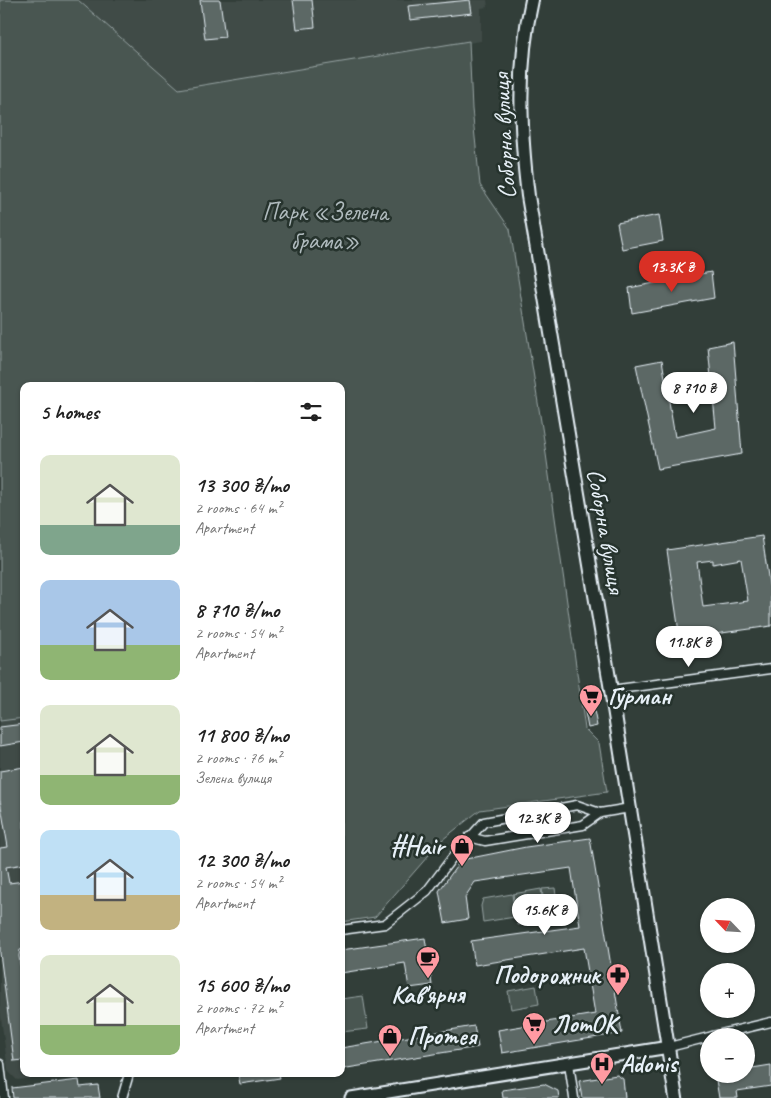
<!DOCTYPE html>
<meta charset="utf-8">
<style>
body{margin:0;font-family:Caveat,sans-serif;background:#f2f2f2;color:#222;height:100vh;display:flex;flex-direction:column;font-size:19px;white-space:nowrap}
*{box-sizing:border-box;margin:0}
p{font-size:16px;color:#767676}
.icon{flex:none;width:28px;height:28px;fill:none;stroke:currentColor;stroke-width:2;stroke-linecap:round;stroke-linejoin:round}
.map{position:relative;flex:1;overflow:hidden}
.side{position:absolute;left:20px;top:382px;width:325px;height:695px;display:flex;flex-direction:column;background:#fff;border-radius:10px;box-shadow:0 1px 4px #0004}
.side>*{flex:none}
.needle{width:32px;rotate:295deg}
.fabs{position:absolute;left:700px;top:898px;display:grid;gap:10px}
.fabs a{display:grid;place-items:center;width:55px;height:55px;border-radius:50%;background:#fff;box-shadow:0 1px 4px #0004;font-size:25px}
.price{position:absolute;translate:-50% -42px;padding:0 11px;border-radius:18px;background:#fff;color:#222;font-size:16px;line-height:32px;filter:drop-shadow(0 1px 2px #0008)}
.price::after{content:'';position:absolute;left:50%;top:30px;width:15px;height:11px;margin-left:-8px;background:inherit;clip-path:polygon(0 0,100% 0,50% 100%)}
.price.active{background:#d93025;color:#fff}
ul{padding:0;list-style:none}
li{display:flex;align-items:center;gap:15px;height:125px;padding:0 20px}
li span{display:grid;place-items:center;flex:none;width:140px;height:100px;border-radius:10px;color:#555}
li>.icon{margin-inline-start:auto}
span .icon{width:60px;height:60px;fill:#fffc;stroke-width:1}
li b{font-size:21px}
h2{display:flex;justify-content:space-between;align-items:center;height:60px;padding:0 20px;font-size:21px}
.map>svg:first-child{display:block}
.built{fill:#3f4b46}
.green{fill:#495651;stroke:#98a4a4}
.building{fill:#5c6865;stroke:#e8f1f8;fill-rule:evenodd}
.lines{fill:none;stroke-linecap:round;stroke-linejoin:round}
.minor-casing{stroke:#e8f1f8;stroke-width:11}
.secondary-casing{stroke:#e8f1f8;stroke-width:15}
.primary-casing{stroke:#e8f1f8;stroke-width:16}
.minor{stroke:#26332d;stroke-width:8}
.secondary{stroke:#26332d;stroke-width:11}
.primary{stroke:#26332d;stroke-width:12}
.labels{text-anchor:middle;dominant-baseline:central;stroke-width:5;stroke-linejoin:round;paint-order:stroke}
.street-label{font-size:25px;fill:#e8f1f8;stroke:#26332d}
.park-label{font-size:25px;fill:#b0bbbe;stroke:#26332d}
.poi-label{font-size:25px;font-weight:bold;fill:#e8f1f8;stroke:#26332d;text-anchor:start}
</style>
<div class="map">
<svg width="771" height="1098" viewBox="0 0 771 1098">
<rect width="100%" height="100%" fill="#323e39"/>
<filter id="ink" filterUnits="userSpaceOnUse"><feTurbulence type="fractalNoise" baseFrequency=".02" numOctaves="2"/><feDisplacementMap in="SourceGraphic" scale="10" xChannelSelector="R" yChannelSelector="G"/><feConvolveMatrix kernelMatrix="1 2 1 2 8 2 1 2 1" color-interpolation-filters="sRGB"/></filter>
<g filter="url(#ink)">
<g class="built">
<path d="M78 0H487L488 7 481 8V41L179 89Z"/>
<path d="M24 718V1074H59L17 1080 8 1071 0 1010V721Z"/>
</g>
<g class="green">
<path d="M0 0H78L179 89 469 41 472 109 480 185 510 229 544 440 585 729 599 743 607 792 480 810 442 840 375 917 341 922V386H24V718L0 721Z"/>
<path d="M555 888 559 919 546 920 542 889Z"/>
<path d="M541 889 545 921 518 925 513 894Z"/>
<path d="M512 894 515 917 483 922 481 906 483 899Z"/>
<path d="M536 986 539 1004 511 1009 508 991Z"/>
<path d="M363 996 368 1029 341 1032V999Z"/>
</g>
<g class="building">
<path d="M200 0H220L225 37 205 39Z"/>
<path d="M293 0H312L315 27 297 29Z"/>
<path d="M470 0 472 13 410 20 408 6Z"/>
<path d="M659 215 663 241 622 249 617 223Z"/>
<path d="M711 272 714 298 632 313 629 288Z"/>
<path d="M733 342 742 454 658 469 636 365 662 360 675 437 716 428 708 347Z"/>
<path d="M762 536 771 597V626L680 639 667 550ZM741 559 748 601 703 607 697 562 713 560V564Z"/>
<path d="M593 705 597 726 588 728 584 707Z"/>
<path d="M24 724V742L0 746V727Z"/>
<path d="M24 767V864L6 867 9 883 24 881V949L20 950 19 956 22 977H24V1060L14 1061 0 953V848L8 847 0 800V771Z"/>
<path d="M590 838 622 1033 502 1053 498 1030 595 1014 584 948 475 965 471 941 580 926 571 868 475 882 465 897 468 919 445 923 439 891 461 860 526 847Z"/>
<path d="M425 938 432 985 409 988 405 963 341 973V950Z"/>
<path d="M474 1026 478 1047 341 1069V1048Z"/>
<path d="M771 1065V1086L737 1091 738 1098H719L715 1074H746V1069Z"/>
<path d="M238 1074H279L280 1078 240 1084Z"/>
<path d="M617 1075 623 1079 625 1098H582L579 1081Z"/>
<path d="M79 1080 80 1087 98 1085 100 1098H13L12 1088Z"/>
<path d="M544 1084 558 1091 559 1098H503L502 1090Z"/>
</g>
<g class="lines">
<g class="minor-casing">
<g id="minor">
<path d="M611 690 771 669"/>
<path d="M469 837 485 841 583 825 600 813 630 808"/>
<path d="M341 930 385 924 427 891 455 854 484 822 577 805 600 813"/>
<path d="M712 1036 771 1022"/>
<path d="M669 1047 709 1037"/>
<path d="M569 1063 574 1098"/>
<path d="M0 1064 4 1098"/>
<path d="M122 1098 129 1074"/>
</g>
</g>
<g class="secondary-casing">
<path id="secondary" d="M351 1098 669 1047"/>
</g>
<g class="primary-casing">
<path id="primary" d="M532 0C517 65 520 130 528 196L611 690 676 1098"/>
</g>
<use href="#minor" class="minor"/>
<use href="#secondary" class="secondary"/>
<use href="#primary" class="primary"/>
</g>
</g>
<defs>
<g id="supermarket-pin" transform="scale(1.25)"><path d="M0 17L-7.5 6A9.5 9.5 0 1 1 7.5 6Z" fill="#ff9aa2" stroke="#26332d"/><path d="M-6-5.5h2.5l.6 2H6L4.5 2H-2.5L-4.4-4H-6ZM-1.5 3.2a1.3 1.3 0 1 0 .1 0ZM3 3.2a1.3 1.3 0 1 0 .1 0Z" fill="#111"/></g>
<g id="shop-pin" transform="scale(1.25)"><path d="M0 17L-7.5 6A9.5 9.5 0 1 1 7.5 6Z" fill="#ff9aa2" stroke="#26332d"/><path d="M-5-2.5h2.3a2.7 3.5 0 0 1 5.4 0H5L5.5 6h-11ZM-1.5-2.5h3a1.5 2.3 0 0 0-3 0Z" fill="#111"/></g>
<g id="cafe-pin" transform="scale(1.25)"><path d="M0 17L-7.5 6A9.5 9.5 0 1 1 7.5 6Z" fill="#ff9aa2" stroke="#26332d"/><path d="M-5.5-4.5H6V0H3Q3 3.5 0 3.5H-2.5Q-5.5 3.5-5.5 0ZM3-3.2v2h1.7v-2ZM-6 4.5H4V6H-6Z" fill="#111"/></g>
<g id="pharmacy-pin" transform="scale(1.25)"><path d="M0 17L-7.5 6A9.5 9.5 0 1 1 7.5 6Z" fill="#ff9aa2" stroke="#26332d"/><path d="M-2-6h4v4h4v4h-4v4h-4v-4h-4v-4h4Z" fill="#111"/></g>
<g id="hospital-pin" transform="scale(1.25)"><path d="M0 17L-7.5 6A9.5 9.5 0 1 1 7.5 6Z" fill="#ff9aa2" stroke="#26332d"/><path d="M-5-5h3v3.5h4V-5h3V5h-3V1.5h-4V5h-3Z" fill="#111"/></g>
</defs>
<g fill-rule="evenodd">
<use href="#supermarket-pin" x="591" y="696"/>
<use href="#shop-pin" x="462" y="846"/>
<use href="#cafe-pin" x="428" y="958"/>
<use href="#pharmacy-pin" x="618" y="975"/>
<use href="#supermarket-pin" x="534" y="1024"/>
<use href="#shop-pin" x="390" y="1036"/>
<use href="#hospital-pin" x="602" y="1064"/>
</g>
<g class="labels">
<g class="street-label">
<text transform="translate(504 136) rotate(-93)">Соборна вулиця</text>
<text transform="translate(606 531) rotate(80)">Соборна вулиця</text>
</g>
<g class="park-label">
<text x="325" y="212">Парк «Зелена<tspan x="325" dy="29">брама»</tspan></text>
</g>
<g class="poi-label">
<text x="608" y="696">Гурман</text>
<text x="444" y="846" text-anchor="end">#Hair</text>
<text x="600" y="975" text-anchor="end">Подорожник</text>
<text x="428" y="995" text-anchor="middle">Кав'ярня</text>
<text x="552" y="1024">ЛотОК</text>
<text x="408" y="1036">Протея</text>
<text x="620" y="1064">Adonis</text>
</g>
</g>
</svg>
<div class="fabs">
<a><svg class="needle" viewBox="-14 -14 28 28"><path d="M0-13l5 13h-10z" fill="#e53935"/><path d="M0 13l5-13h-10z" fill="#767676"/></svg></a>
<a>+</a>
<a>−</a>
</div>
<b class="price active" style="left:672px;top:293px">13.3K ₴</b>
<b class="price" style="left:694px;top:414px">8 710 ₴</b>
<b class="price" style="left:689px;top:668px">11.8K ₴</b>
<b class="price" style="left:538px;top:844px">12.3K ₴</b>
<b class="price" style="left:545px;top:936px">15.6K ₴</b>
<section class="side">
<h2>5 homes<svg class="icon" aria-label="filters" viewBox="0 0 24 24"><path d="M4 7h16M4 17h16"/><circle cx="9" cy="7" r="2"/><circle cx="15" cy="17" r="2"/></svg></h2>
<ul>
<li><span style="background:linear-gradient(#dfe7d0 70%,#7fa58c 0)"><svg class="icon" aria-label="home" viewBox="0 0 24 24"><path d="M3 11l9-7 9 7M6 9v11h12V9"/></svg></span><div><b>13 300 ₴/mo</b><p>2 rooms · 64 m²</p><p>Apartment</p></div></li>
<li><span style="background:linear-gradient(#a9c7e8 65%,#8fb573 0)"><svg class="icon" aria-label="home" viewBox="0 0 24 24"><path d="M3 11l9-7 9 7M6 9v11h12V9"/></svg></span><div><b>8 710 ₴/mo</b><p>2 rooms · 54 m²</p><p>Apartment</p></div></li>
<li><span style="background:linear-gradient(#dfe7d0 70%,#8fb573 0)"><svg class="icon" aria-label="home" viewBox="0 0 24 24"><path d="M3 11l9-7 9 7M6 9v11h12V9"/></svg></span><div><b>11 800 ₴/mo</b><p>2 rooms · 76 m²</p><p>Зелена вулиця</p></div></li>
<li><span style="background:linear-gradient(#bfe0f5 65%,#c2b280 0)"><svg class="icon" aria-label="home" viewBox="0 0 24 24"><path d="M3 11l9-7 9 7M6 9v11h12V9"/></svg></span><div><b>12 300 ₴/mo</b><p>2 rooms · 54 m²</p><p>Apartment</p></div></li>
<li><span style="background:linear-gradient(#dfe7d0 70%,#8fb573 0)"><svg class="icon" aria-label="home" viewBox="0 0 24 24"><path d="M3 11l9-7 9 7M6 9v11h12V9"/></svg></span><div><b>15 600 ₴/mo</b><p>2 rooms · 72 m²</p><p>Apartment</p></div></li>
</ul>
</section>
</div>
